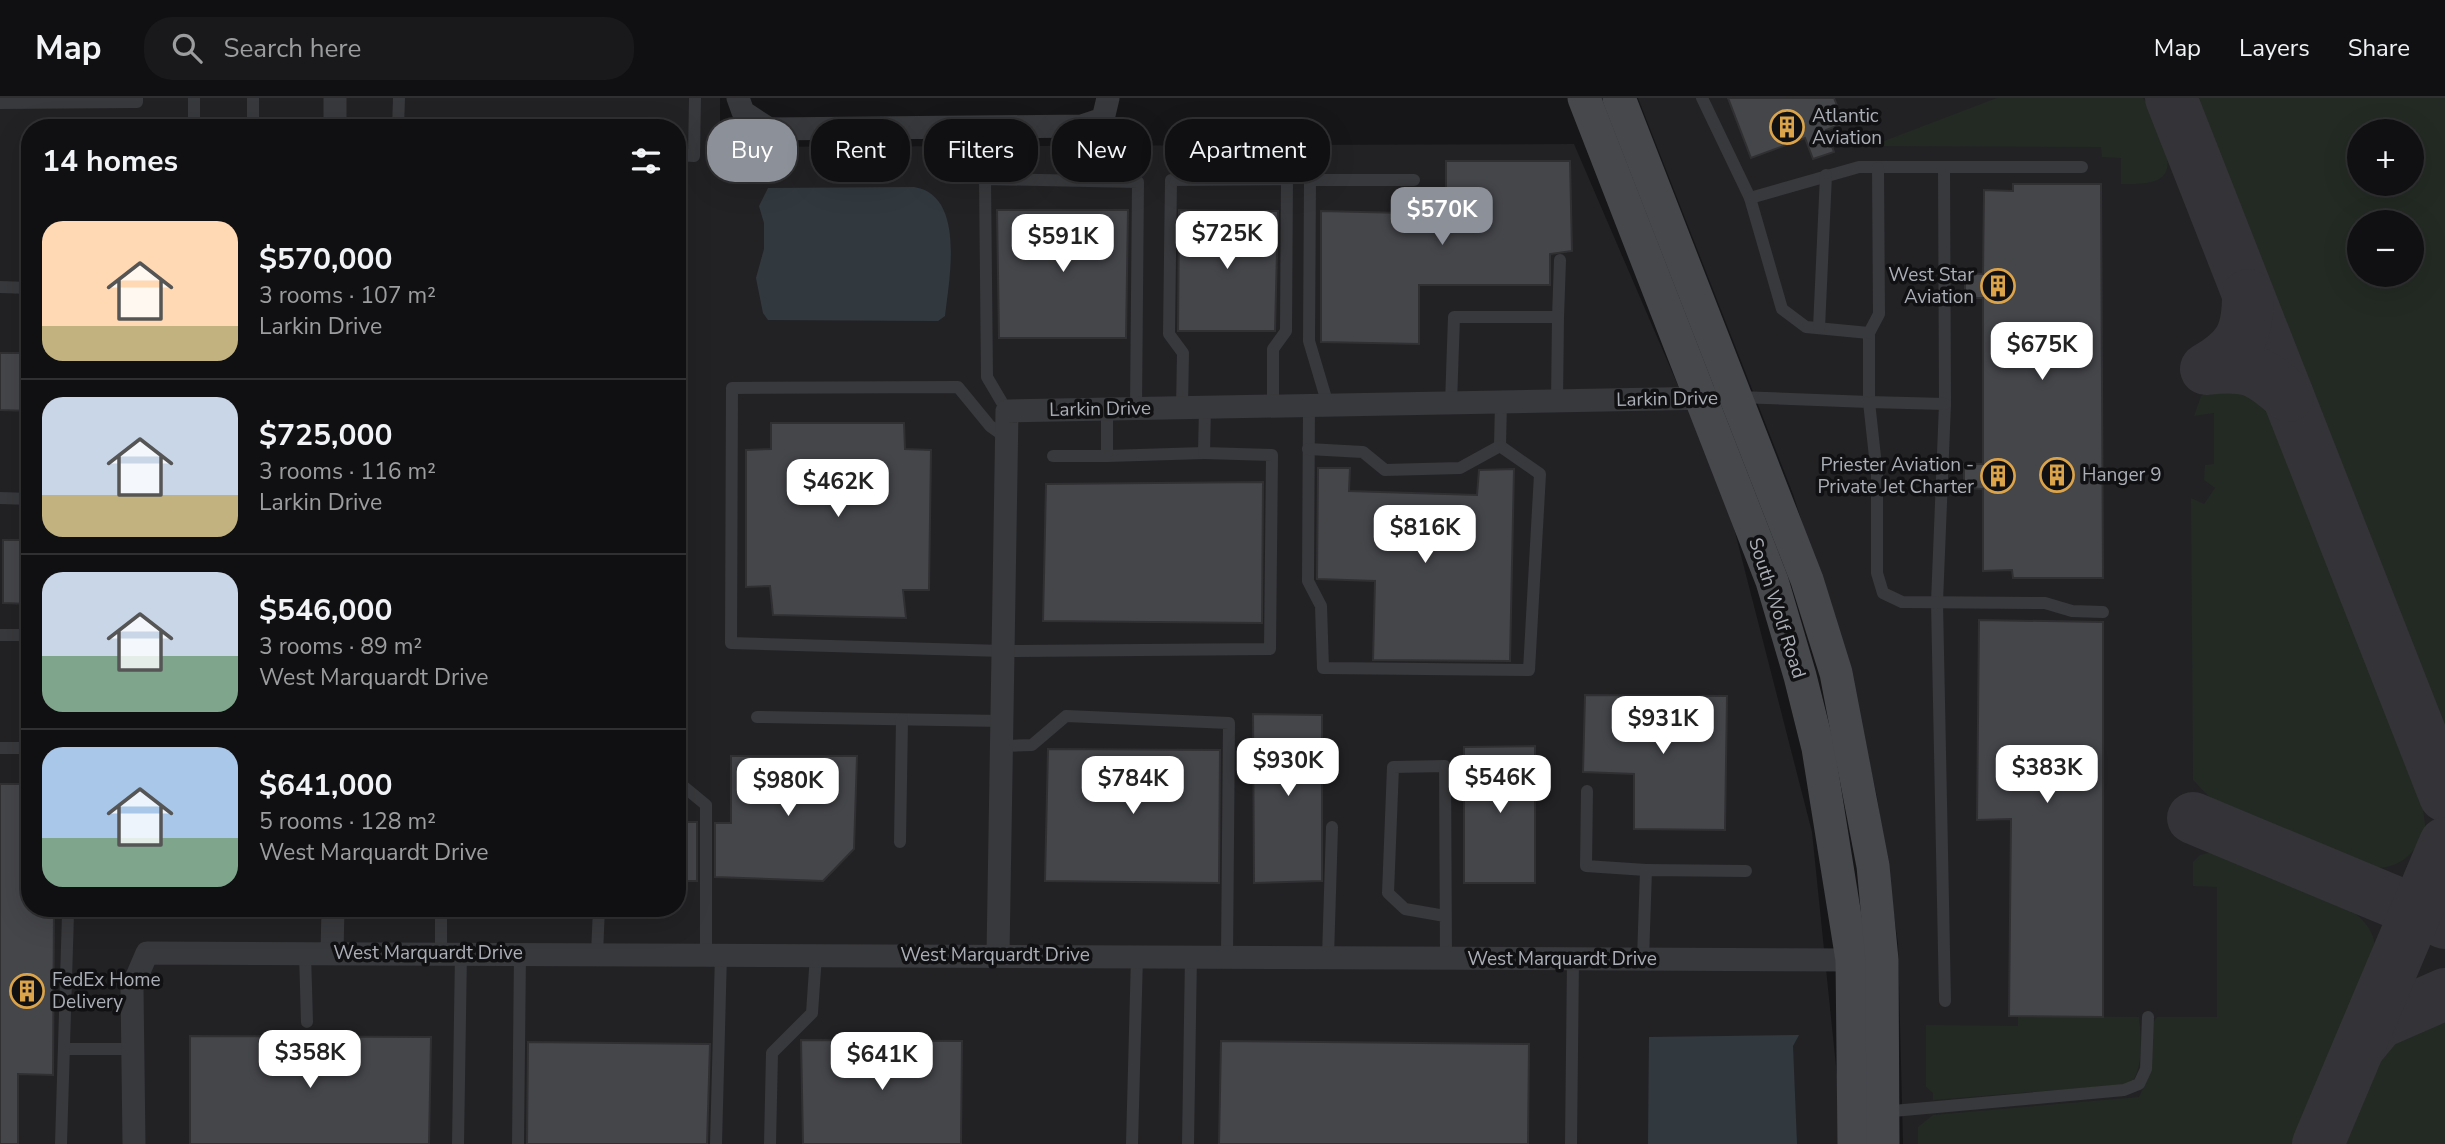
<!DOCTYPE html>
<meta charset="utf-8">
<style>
body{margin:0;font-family:"Nunito Sans",sans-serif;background:#19191b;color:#f1f3f6;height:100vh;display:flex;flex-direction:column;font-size:26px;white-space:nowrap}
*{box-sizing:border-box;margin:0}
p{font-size:23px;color:#9c9d9f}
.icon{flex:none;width:38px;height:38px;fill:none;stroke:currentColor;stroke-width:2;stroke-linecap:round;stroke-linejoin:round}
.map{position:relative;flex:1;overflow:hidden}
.details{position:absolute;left:21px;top:21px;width:665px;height:798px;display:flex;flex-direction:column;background:#101012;border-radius:28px;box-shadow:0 7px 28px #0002,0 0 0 2px #303032}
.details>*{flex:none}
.banner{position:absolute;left:707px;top:21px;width:665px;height:63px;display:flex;gap:14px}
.tools{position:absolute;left:2347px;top:21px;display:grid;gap:14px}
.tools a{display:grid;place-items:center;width:77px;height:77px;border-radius:50%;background:#101012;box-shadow:0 7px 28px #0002,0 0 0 2px #303032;font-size:35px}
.price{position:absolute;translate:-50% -60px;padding:0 16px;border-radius:14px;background:#fff;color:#222;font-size:23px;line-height:46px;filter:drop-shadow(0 2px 4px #0008)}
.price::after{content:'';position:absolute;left:50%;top:42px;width:21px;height:16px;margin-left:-10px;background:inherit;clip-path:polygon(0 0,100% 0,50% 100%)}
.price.on{background:#8c9099;color:#fff}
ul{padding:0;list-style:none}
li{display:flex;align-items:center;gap:21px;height:175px;padding:0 21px}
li+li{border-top:2px solid #303032}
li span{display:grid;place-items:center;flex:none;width:196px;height:140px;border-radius:21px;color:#555}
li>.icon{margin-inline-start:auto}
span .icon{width:84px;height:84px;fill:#fffc;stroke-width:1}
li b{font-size:30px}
h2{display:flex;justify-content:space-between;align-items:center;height:84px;padding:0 21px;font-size:30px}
.pill{padding:0 24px;border-radius:28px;background:#101012;box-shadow:0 7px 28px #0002,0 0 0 2px #303032;font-size:24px;line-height:63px}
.pill.on{background:#8c9099;color:#fff}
header{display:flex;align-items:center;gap:42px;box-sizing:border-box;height:98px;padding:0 35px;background:#101012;border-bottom:2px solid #303032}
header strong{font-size:33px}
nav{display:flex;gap:38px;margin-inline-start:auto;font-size:24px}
.search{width:490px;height:63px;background:#19191b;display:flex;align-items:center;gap:18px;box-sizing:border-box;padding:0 24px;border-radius:28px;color:#9c9d9f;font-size:26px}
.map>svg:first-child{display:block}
.built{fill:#222225;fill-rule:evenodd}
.green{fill:#232a23;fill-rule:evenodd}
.water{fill:#31393f}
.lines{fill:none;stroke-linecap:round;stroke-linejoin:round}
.taxiway{stroke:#343438;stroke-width:52}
.building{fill:#45464a;stroke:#303033;stroke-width:2}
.service{stroke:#38393c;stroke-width:12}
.minor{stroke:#38393c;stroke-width:23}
.secondary{stroke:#46484c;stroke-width:33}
.labels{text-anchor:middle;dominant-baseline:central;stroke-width:7;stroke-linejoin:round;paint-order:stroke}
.poi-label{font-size:19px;fill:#aaaeb6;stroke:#111113;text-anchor:start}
.street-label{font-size:19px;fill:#aaaeb6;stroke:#111113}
</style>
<header>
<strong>Map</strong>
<div class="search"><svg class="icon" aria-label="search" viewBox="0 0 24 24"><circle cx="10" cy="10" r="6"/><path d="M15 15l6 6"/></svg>Search here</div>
<nav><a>Map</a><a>Layers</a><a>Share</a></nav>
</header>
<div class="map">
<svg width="2445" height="1046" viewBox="0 0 2445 1046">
<rect width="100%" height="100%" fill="#161618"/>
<g class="built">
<path d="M0 0H720V49L1574 46 1726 399 1812 734 1844 1046H0ZM30 30H677V810H30Z"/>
<path d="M1638 0H2445V1046H1903L1898 845 1877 699 1850 575 1793 396ZM2359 33H2412V86H2359ZM2359 124H2412V177H2359Z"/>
</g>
<g class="green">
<path d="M1997 0H2143C2152 12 2157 24 2162 39 2177 81 2162 87 2121 86V60L2102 59 2101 49 1871 48Z"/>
<path d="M2194 0H2445V643L2195 4ZM2359 33H2412V86H2359ZM2359 124H2412V177H2359Z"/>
<path d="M2213 289C2241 291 2251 290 2270 314L2422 703 2426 734C2411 761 2393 776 2361 767L2214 704 2193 682 2191 400 2204 406 2215 390 2204 382 2205 367 2214 366V315L2194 318 2201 298Z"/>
<path d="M2213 754 2348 810C2372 827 2379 842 2374 871L2301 1046H1918V1029L1933 1017 2139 999 2147 982 2153 925 2157 919H2217V789L2193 788V764L2200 757Z"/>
<path d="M2018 918 2139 919C2141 940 2144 968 2131 986L1933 1002V995L1926 989V927L2018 928Z"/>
<path d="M2445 925V1046H2334C2360 987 2369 931 2445 925Z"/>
</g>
<g class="water">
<path d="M914 89C966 97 949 182 945 218L938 223 768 222 763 215 756 180 764 151V125L759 108 768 90Z"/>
<path d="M1799 937 1793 948 1797 1046H1648L1649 939Z"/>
</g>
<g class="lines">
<g class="taxiway">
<path d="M2171 0 2445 698"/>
<path d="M2248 197C2248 236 2240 251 2206 271 2247 266 2258 271 2288 298"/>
<path d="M2193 720 2445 825"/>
<path d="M2359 949 2379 925 2445 896"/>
<path d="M2318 1046 2445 745"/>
</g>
</g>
<g class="building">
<path d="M1728 0H1834L1844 25 1826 32 1834 54 1813 61 1805 40 1751 60Z"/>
<path d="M1446 63H1570L1572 153 1550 156V187H1419V246L1321 244V113L1446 116Z"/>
<path d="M2013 86H2101L2103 480H2013L2012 472 1983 473V391L1964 390V366H1983V200H1965V175L1983 176 1984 92 2013 93Z"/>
<path d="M997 112H1128L1126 240H999Z"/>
<path d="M1179 112 1278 113 1275 233H1178Z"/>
<path d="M0 255H30V313L0 312Z"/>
<path d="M771 325H904L905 351 931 352 929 492H903L906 520 773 517 770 488 746 489V352L771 351Z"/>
<path d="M1318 370H1350L1349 393 1477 397 1479 372 1514 371 1510 563 1373 562 1375 483 1317 481Z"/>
<path d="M1263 384 1262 525 1043 523 1046 386Z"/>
<path d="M3 442H30V506L3 505Z"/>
<path d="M1979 522 2103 524V919L2009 918 2011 721 1977 722Z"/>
<path d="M1585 597 1727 598 1725 732 1634 731V676L1583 674Z"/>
<path d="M1253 616 1322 617V783L1254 785Z"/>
<path d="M1535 648V785H1464V649Z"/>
<path d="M1048 651 1220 652 1219 785 1045 783Z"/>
<path d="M731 658H857L854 751 823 783 715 779V725H731Z"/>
<path d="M0 686H30V810H54L53 977 18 976V1046H0Z"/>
<rect x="677" y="724" width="20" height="59"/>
<path d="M190 938 431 939 429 1046H190Z"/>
<path d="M801 942 962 943 961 1046H803Z"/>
<path d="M1221 943 1529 946 1528 1046H1219Z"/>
<path d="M528 944 710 946 707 1046H527Z"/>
</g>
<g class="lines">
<g class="service">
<path d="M194 0V30"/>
<path d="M253 0V30"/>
<path d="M1702 0 1750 100 1782 211 1806 229 1869 235V304L1738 299"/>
<path d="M0 5 137 4V0"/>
<path d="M398 30 399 0"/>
<path d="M677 57 694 58 695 0"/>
<path d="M1944 71 1945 306 1937 504 1945 903"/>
<path d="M1750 100 1859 69H2082"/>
<path d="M0 189 30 190"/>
<path d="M1558 219 1560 162"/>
<path d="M1819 230 1826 77"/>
<path d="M1869 235 1879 216 1878 70"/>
<path d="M1451 305 1454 219H1558L1557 303"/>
<path d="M1945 306 1869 304 1877 377V475L1883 495 1902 504 2045 505 2072 513 2103 514"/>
<path d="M1309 307 1308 483 1321 508 1323 570 1529 572 1540 376 1500 348 1501 304"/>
<path d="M1328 307 1309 243 1310 82H1414"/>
<path d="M1182 310 1183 255 1169 236 1171 82 1287 81 1286 233 1273 251V308"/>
<path d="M1107 311V358L1204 355"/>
<path d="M1007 313 987 279 985 81 1138 84 1136 311"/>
<path d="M1007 340 990 328 958 289 732 290 731 545 1003 553 1270 551 1272 357 1204 355 1205 309"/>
<path d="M1308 351 1363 354 1385 372 1460 370 1500 348"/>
<path d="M1053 358H1107"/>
<path d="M0 400 30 401"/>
<path d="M0 537H30"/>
<path d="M757 619 1002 623"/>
<path d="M1002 648 1032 647 1066 618 1229 625 1227 859"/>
<path d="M0 650H30"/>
<path d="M677 683 706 707V856"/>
<path d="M1587 693 1586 768 1646 772"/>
<path d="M900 744 902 622"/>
<path d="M441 810V855"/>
<path d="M1445 818 1405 811 1388 795 1393 669 1445 668 1446 860"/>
<path d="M305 855 307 924"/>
<path d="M597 856 599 810"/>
<path d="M1328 859 1332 729"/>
<path d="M1643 861 1646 772 1746 773"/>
<path d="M64 951H133"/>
<path d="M1882 1014 2124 992 2139 986 2146 971 2148 919"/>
<path d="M61 1046 68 816"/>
<path d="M458 1046 461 855"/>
<path d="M518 1046 520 855"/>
<path d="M716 1046 721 856"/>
<path d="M770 1046 772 955 812 915 816 857"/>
<path d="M1132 1046 1137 858"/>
<path d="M1188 1046 1191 858"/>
<path d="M1571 1046 1573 861"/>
</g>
<g class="minor">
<path d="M738 0 743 14 769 31 1082 28 1103 21 1108 0"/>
<path d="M335 30V0"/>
<path d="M332 855 333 810"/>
<path d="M998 857 1007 313 1713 300"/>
<path d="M134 1046 132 890 147 855 1864 862"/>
</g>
<g class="secondary">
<path d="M1584 0 1772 483 1800 578 1818 650 1852 862 1854 1046"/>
<path d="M1619 0 1807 482 1836 575 1873 768 1882 862 1883 1046"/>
</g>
</g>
<defs>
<g id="building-ring" transform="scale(1.75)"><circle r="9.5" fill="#111113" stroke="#dca44a" stroke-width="1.5"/><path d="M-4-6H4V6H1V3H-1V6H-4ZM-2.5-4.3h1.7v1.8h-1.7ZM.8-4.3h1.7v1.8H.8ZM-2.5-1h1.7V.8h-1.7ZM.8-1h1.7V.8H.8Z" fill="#dca44a"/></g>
</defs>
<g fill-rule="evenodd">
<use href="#building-ring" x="1787" y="29"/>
<use href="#building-ring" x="1998" y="188"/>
<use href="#building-ring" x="2057" y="377"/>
<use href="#building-ring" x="1998" y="378"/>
<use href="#building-ring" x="27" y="893"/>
</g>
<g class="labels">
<g class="poi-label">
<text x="1812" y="18">Atlantic<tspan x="1812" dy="22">Aviation</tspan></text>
<text x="1974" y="177" text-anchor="end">West Star<tspan x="1974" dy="22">Aviation</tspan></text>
<text x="1974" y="367" text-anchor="end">Priester Aviation -<tspan x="1974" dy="22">Private Jet Charter</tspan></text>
<text x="2082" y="377">Hanger 9</text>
<text x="52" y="882">FedEx Home<tspan x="52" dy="22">Delivery</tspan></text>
</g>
<g class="street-label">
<text transform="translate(1667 301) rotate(-1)">Larkin Drive</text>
<text transform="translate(1100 311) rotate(-1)">Larkin Drive</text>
<text transform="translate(1777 510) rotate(72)">South Wolf Road</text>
<text x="428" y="855">West Marquardt Drive</text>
<text x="995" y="857">West Marquardt Drive</text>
<text x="1562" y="861">West Marquardt Drive</text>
</g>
</g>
</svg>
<div class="tools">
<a>+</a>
<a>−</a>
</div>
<b class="price on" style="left:1442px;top:149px">$570K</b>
<b class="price" style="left:1227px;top:173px">$725K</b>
<b class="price" style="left:1063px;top:176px">$591K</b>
<b class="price" style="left:2042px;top:284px">$675K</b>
<b class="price" style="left:838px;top:421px">$462K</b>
<b class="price" style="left:1425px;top:467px">$816K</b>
<b class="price" style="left:1663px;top:658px">$931K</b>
<b class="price" style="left:1288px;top:700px">$930K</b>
<b class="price" style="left:2047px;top:707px">$383K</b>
<b class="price" style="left:1500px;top:717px">$546K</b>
<b class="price" style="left:1133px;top:718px">$784K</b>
<b class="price" style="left:788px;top:720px">$980K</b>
<b class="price" style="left:310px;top:992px">$358K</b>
<b class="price" style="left:882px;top:994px">$641K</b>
<div class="banner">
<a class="pill on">Buy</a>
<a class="pill">Rent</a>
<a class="pill">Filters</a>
<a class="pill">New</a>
<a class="pill">Apartment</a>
</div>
<section class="details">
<h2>14 homes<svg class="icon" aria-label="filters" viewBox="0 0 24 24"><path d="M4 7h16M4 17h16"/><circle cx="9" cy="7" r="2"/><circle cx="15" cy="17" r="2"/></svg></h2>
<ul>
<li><span style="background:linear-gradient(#ffd9b3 75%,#c2b280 0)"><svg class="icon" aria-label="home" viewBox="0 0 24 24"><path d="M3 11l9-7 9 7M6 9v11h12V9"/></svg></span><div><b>$570,000</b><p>3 rooms · 107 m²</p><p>Larkin Drive</p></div></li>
<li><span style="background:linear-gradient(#c9d6e8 70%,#c2b280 0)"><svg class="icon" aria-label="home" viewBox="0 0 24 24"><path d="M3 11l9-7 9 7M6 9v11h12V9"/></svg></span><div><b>$725,000</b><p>3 rooms · 116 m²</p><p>Larkin Drive</p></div></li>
<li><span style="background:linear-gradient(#c9d6e8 60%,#7fa58c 0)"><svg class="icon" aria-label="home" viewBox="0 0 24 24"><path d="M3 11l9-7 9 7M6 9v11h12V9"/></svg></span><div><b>$546,000</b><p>3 rooms · 89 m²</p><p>West Marquardt Drive</p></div></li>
<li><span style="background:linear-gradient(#a9c7e8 65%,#7fa58c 0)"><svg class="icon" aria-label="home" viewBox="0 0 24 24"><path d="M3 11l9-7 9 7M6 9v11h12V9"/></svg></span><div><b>$641,000</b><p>5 rooms · 128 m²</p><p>West Marquardt Drive</p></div></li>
</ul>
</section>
</div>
